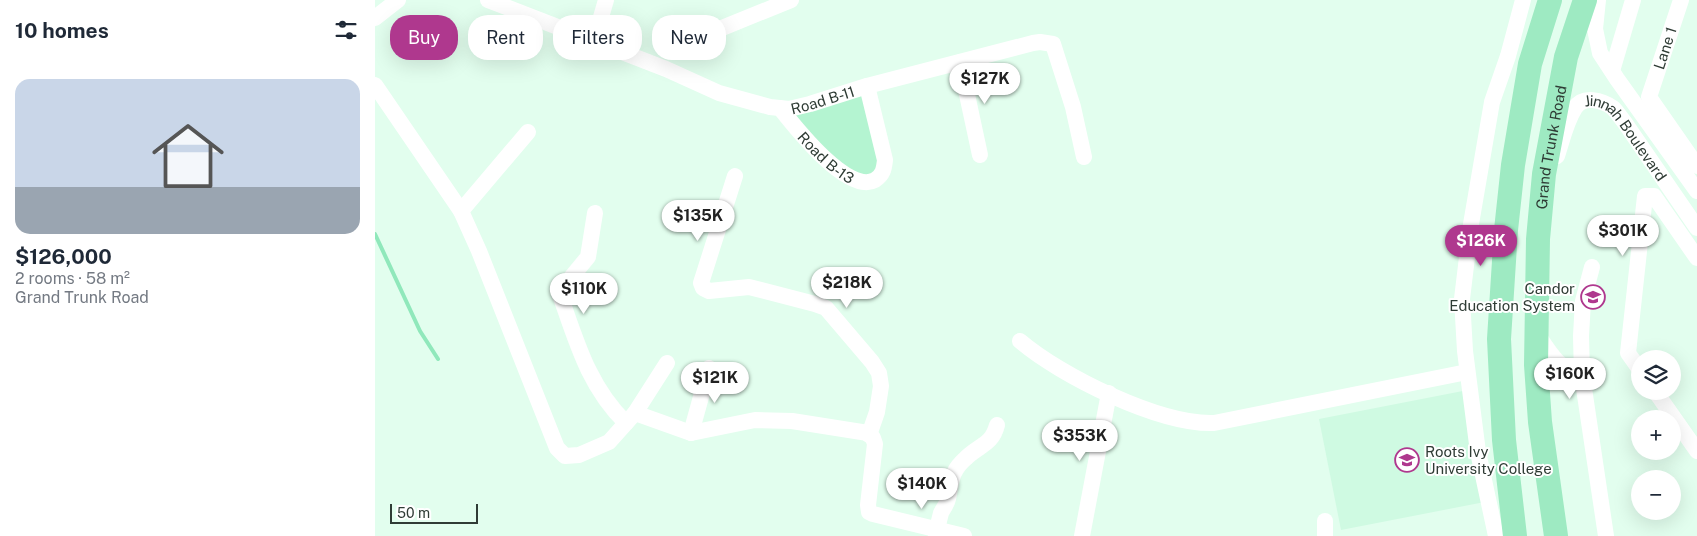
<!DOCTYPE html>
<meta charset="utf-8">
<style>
body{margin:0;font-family:"Public Sans",sans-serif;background:#f2f2f3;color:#1f2937;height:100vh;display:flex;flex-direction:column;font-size:19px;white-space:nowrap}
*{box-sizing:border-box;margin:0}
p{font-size:16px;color:#747a83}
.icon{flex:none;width:28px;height:28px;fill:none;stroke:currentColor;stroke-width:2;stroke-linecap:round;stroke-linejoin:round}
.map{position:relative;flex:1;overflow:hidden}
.details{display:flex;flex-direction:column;background:#fff;width:375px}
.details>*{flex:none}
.top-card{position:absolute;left:15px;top:15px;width:475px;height:45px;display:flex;gap:10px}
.buttons{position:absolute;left:1256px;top:350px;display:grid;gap:10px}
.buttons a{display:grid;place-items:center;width:50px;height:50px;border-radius:50%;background:#fff;box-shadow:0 5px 20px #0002;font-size:25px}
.scale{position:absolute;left:15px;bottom:12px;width:88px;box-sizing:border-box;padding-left:5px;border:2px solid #2f3c35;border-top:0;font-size:14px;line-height:18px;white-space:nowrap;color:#2f3c35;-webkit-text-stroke:4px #fff;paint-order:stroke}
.price{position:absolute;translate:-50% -42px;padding:0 11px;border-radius:18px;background:#fff;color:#222;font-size:16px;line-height:32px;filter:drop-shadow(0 1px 2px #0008)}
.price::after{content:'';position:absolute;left:50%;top:30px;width:15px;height:11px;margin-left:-8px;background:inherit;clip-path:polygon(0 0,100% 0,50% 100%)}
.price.active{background:#af388e;color:#fff}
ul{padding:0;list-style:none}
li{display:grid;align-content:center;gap:10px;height:265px;padding:0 15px}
li span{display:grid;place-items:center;height:155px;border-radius:15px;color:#555}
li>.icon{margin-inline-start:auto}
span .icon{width:90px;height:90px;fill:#fffc;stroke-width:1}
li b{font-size:21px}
h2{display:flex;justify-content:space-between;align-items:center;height:60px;padding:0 15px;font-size:21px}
.pill{padding:0 18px;border-radius:20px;background:#fff;box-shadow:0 5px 20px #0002;font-size:18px;line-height:45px}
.pill.active{background:#af388e;color:#fff}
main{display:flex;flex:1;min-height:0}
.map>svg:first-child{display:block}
.built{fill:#cffae2}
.green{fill:#b4f4d1}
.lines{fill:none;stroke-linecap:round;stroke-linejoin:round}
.stream{stroke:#90e8bb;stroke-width:4}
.minor{stroke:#fff;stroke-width:16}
.highway{stroke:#9eeac2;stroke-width:24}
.labels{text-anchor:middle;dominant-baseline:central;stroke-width:4;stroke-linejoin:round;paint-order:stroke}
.street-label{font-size:15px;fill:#2f3c35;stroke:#fff}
.poi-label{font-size:15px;fill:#2f3c35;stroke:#fff;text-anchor:end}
</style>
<main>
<section class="details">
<h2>10 homes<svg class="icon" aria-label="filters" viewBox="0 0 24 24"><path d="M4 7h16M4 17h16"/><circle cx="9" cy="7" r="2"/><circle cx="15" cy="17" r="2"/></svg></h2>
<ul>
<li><span style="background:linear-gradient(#c9d6e8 70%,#9aa5b1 0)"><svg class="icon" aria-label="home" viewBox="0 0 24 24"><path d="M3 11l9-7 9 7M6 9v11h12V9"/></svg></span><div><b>$126,000</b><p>2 rooms · 58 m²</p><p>Grand Trunk Road</p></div></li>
</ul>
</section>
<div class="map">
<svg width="1322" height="536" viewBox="0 0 1322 536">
<rect width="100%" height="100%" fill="#e2feee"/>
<path class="built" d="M1098 389 1120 500 966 530 944 419Z"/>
<path class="green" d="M490 89 507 160 496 180 473 174 414 110Z"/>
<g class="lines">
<path class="stream" d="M0 234 45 331 63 359"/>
<g class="minor">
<path id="s1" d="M113 0 291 69 344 93 395 107 414 109 435 104 492 86 658 43 665 42 678 44 698 107 709 157"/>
<path d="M1223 0 1220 29 1225 53 1242 79 1322 191"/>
<path d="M1306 0 1274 97 1322 166"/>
<path d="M0 18 23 0"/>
<path d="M325 37 416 0"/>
<path d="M219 41 231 0"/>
<path d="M585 62 605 155"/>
<path d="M1237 71 1258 0"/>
<path d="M0 85 86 211 104 251 182 448 190 456 204 455 234 442 260 413 292 363"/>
<path id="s2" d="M405 108C420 127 473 195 500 180 508 175 509 169 510 160L492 86"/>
<path id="s3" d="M1182 156C1187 141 1191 122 1200 108 1208 95 1227 100 1238 108 1242 112 1246 118 1250 123L1322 228"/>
<path d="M360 176 326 283 328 288 334 291 374 287 440 304 451 308 497 362 504 373 506 386 502 412 494 435"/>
<path d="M86 211 153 132"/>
<path d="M220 213 213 257 184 292C201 340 213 386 251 423"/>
<path d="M1217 267 1208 301 1206 336 1207 375 1231 536"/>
<path d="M1161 332C1173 350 1184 371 1207 375"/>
<path d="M645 341C686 376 785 425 839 423L1092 372"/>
<path d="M1265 370 1253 353 1270 196H1279L1322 258"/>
<path d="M1280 391 1322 451"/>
<path d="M260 413 316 433 380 420 417 421 493 433 498 438 500 444 493 505 494 512 498 514 589 536"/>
<path d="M316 433 334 368"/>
<path d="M561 536C562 528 564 521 566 513 568 509 572 504 573 499 577 481 575 472 591 458 604 445 617 445 622 425"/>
<path d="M707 536 734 393"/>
<path d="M950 536V521"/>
<path d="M1121 536 1103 452 1090 351 1087 299 1096 224 1117 102 1133 56 1148 0"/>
</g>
<g class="highway">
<path d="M1140 536 1129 440 1124 339 1131 230 1138 165 1155 64 1175 0"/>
<path id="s4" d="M1181 536 1165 422 1161 365 1163 239 1169 174 1191 57 1210 0"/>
</g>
</g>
<defs>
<g id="school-ring" transform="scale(1.25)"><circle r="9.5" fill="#fff" stroke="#af388e" stroke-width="1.5"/><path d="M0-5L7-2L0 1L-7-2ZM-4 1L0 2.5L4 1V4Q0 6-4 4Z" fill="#af388e"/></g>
<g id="university-ring" transform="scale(1.25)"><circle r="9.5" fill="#fff" stroke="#af388e" stroke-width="1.5"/><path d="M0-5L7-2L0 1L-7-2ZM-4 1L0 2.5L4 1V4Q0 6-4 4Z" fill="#af388e"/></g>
</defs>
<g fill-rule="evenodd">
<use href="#school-ring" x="1218" y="297"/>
<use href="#university-ring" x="1032" y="460"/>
</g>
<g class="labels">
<g class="street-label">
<text transform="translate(1290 48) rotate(-72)">Lane 1</text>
<text stroke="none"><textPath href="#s1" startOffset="356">Road B-11</textPath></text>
<text stroke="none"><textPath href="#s3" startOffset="122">Jinnah Boulevard</textPath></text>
<text stroke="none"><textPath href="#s4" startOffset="391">Grand Trunk Road</textPath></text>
<text stroke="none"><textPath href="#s2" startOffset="68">Road B-13</textPath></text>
</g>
<g class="poi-label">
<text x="1200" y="288">Candor<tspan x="1200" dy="17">Education System</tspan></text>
<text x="1050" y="451" text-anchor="start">Roots Ivy<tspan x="1050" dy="17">University College</tspan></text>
</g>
</g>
</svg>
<div class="buttons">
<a><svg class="icon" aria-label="layers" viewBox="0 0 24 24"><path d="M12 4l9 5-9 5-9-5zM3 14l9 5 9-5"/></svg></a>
<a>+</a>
<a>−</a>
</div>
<div class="scale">50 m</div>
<b class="price" style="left:610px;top:105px">$127K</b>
<b class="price" style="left:323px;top:242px">$135K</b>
<b class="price" style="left:1248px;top:257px">$301K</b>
<b class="price active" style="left:1106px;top:267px">$126K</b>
<b class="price" style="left:472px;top:309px">$218K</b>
<b class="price" style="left:209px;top:315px">$110K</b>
<b class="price" style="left:1195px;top:400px">$160K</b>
<b class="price" style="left:340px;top:404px">$121K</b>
<b class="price" style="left:705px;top:462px">$353K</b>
<b class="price" style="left:547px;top:510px">$140K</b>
<div class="top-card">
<a class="pill active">Buy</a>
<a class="pill">Rent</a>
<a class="pill">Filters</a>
<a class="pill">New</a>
</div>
</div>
</main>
